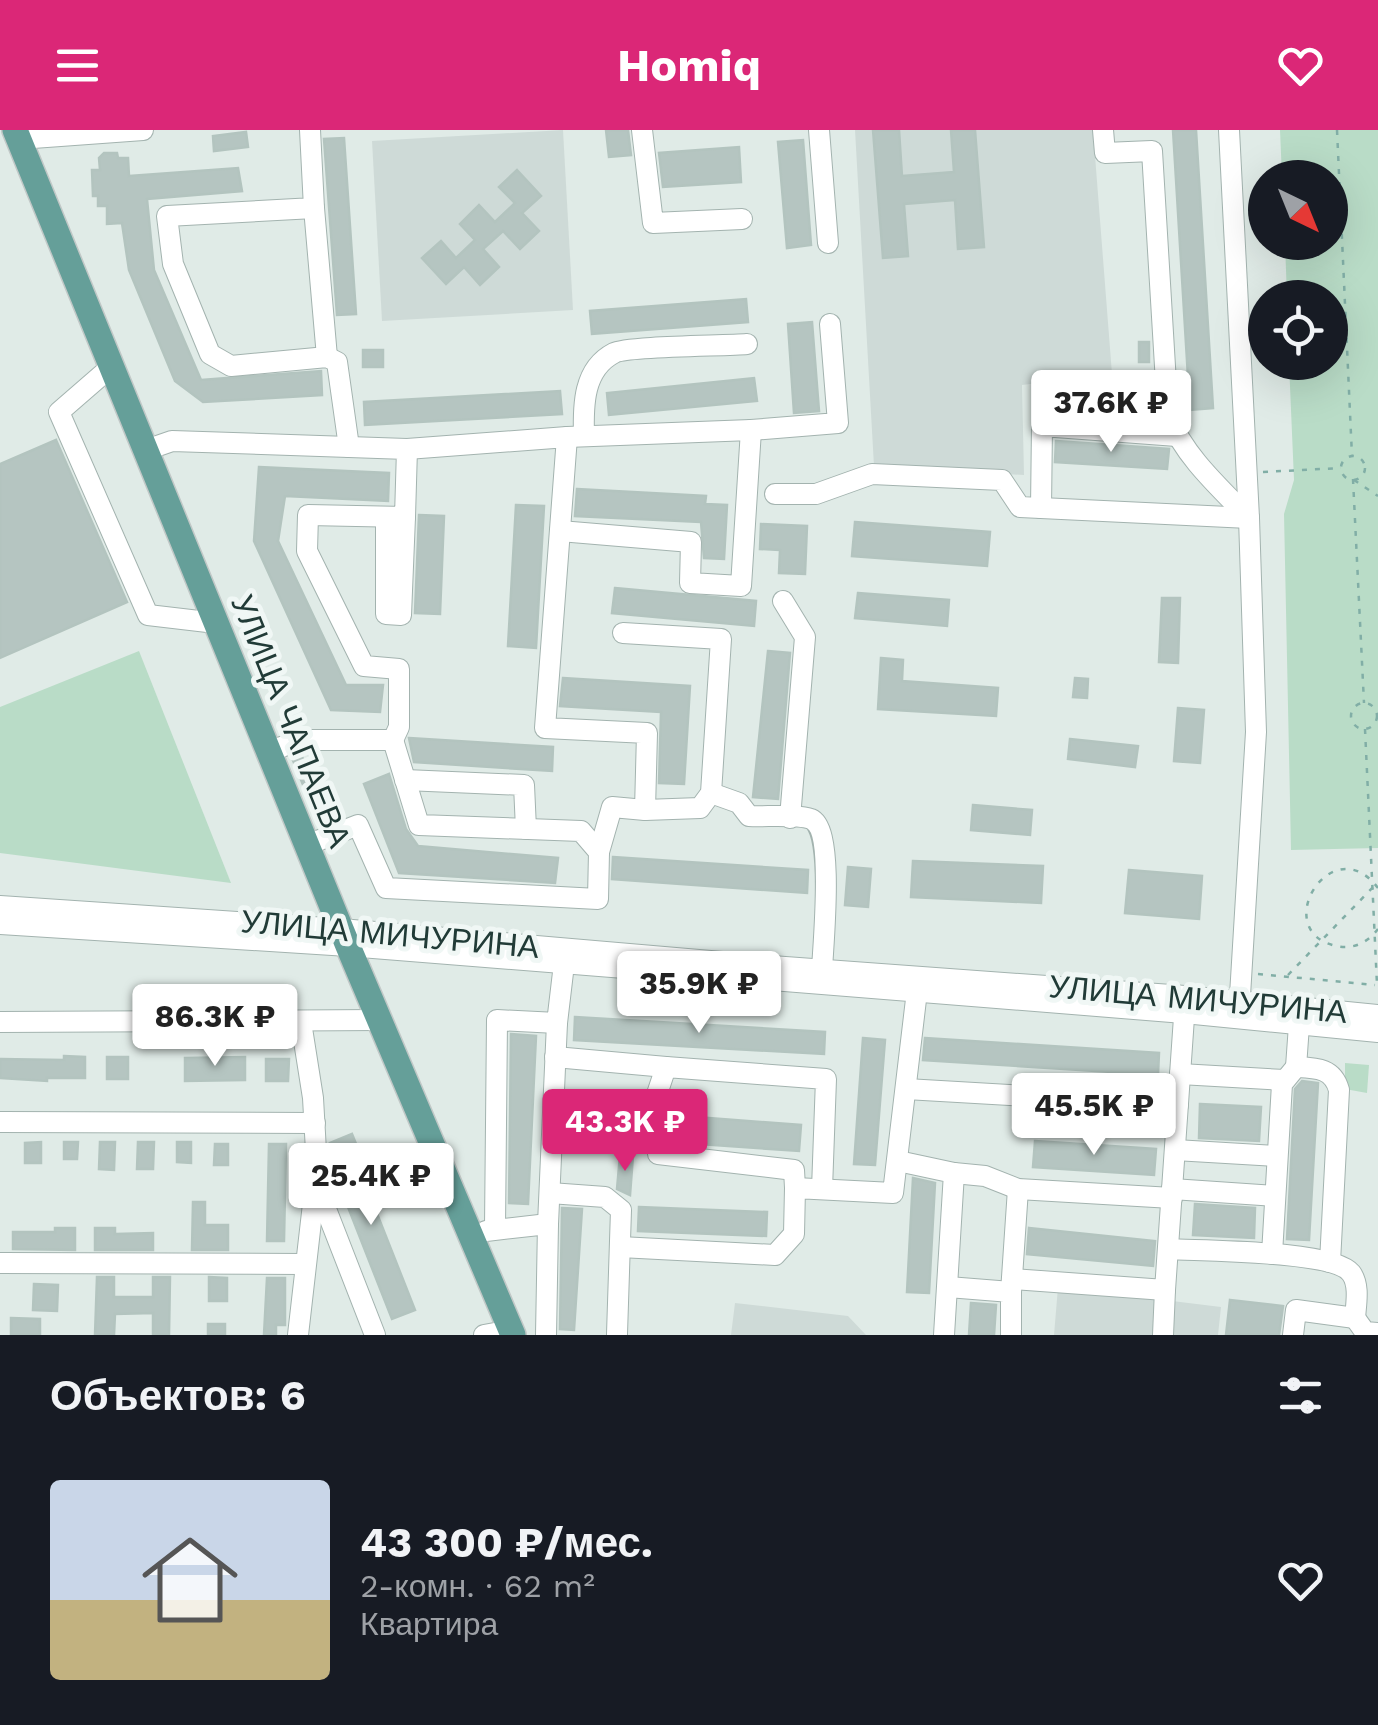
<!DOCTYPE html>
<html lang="ru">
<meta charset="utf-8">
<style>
body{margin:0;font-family:"Work Sans",sans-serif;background:#242831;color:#f1f3f6;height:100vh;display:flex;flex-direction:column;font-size:38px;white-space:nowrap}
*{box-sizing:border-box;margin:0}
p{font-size:32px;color:#9ea1a6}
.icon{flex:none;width:55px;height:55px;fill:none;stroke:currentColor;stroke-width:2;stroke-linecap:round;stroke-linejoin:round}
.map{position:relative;height:1205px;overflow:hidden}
.sheet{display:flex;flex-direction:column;background:#171b24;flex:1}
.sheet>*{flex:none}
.needle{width:65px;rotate:137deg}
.buttons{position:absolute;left:1248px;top:30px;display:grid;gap:20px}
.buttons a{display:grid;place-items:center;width:100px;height:100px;border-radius:50%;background:#171b24;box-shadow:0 10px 40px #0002;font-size:50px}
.price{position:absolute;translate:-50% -85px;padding:0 22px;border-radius:10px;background:#fff;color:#222;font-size:32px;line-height:65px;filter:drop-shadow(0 2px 5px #0008)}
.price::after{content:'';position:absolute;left:50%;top:60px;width:30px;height:22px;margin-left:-15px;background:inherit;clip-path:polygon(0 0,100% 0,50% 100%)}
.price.selected{background:#db2777;color:#fff}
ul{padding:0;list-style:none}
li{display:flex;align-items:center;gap:30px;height:250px;padding:0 50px}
li span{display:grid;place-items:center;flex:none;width:280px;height:200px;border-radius:10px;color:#555}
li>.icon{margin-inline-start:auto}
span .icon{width:120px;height:120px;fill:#fffc;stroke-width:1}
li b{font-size:42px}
h2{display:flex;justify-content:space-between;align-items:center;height:120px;padding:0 50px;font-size:42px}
header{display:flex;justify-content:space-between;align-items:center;height:130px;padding:0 50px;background:#db2777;color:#fff;font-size:45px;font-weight:700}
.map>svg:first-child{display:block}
.built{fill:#cedad7}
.green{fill:#b9dcc7}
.building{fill:#b5c5c1;stroke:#b3c4bf;stroke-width:2.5}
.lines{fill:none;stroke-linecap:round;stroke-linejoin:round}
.minor-casing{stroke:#a3b3af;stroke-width:22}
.major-casing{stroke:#c1c8c7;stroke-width:28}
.path{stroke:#81aea6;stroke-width:2.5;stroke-dasharray:5 8;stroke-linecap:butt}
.minor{stroke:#fff;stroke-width:20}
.major{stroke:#659f99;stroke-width:25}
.labels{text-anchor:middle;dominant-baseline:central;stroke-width:10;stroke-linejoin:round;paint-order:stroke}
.street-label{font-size:32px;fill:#213b37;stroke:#f0f7f5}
</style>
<header><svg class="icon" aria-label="menu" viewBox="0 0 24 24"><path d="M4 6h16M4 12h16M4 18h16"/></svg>Homiq<svg class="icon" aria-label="heart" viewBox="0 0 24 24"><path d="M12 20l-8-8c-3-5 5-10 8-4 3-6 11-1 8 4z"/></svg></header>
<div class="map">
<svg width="1378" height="1205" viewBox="0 0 1378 1205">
<rect width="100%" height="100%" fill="#e0ebe7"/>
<g class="built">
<path d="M563 0 573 180 382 191 372 11Z"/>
<path d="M855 0H1093L1112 244 1022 255 1024 345 874 336Z"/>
<path d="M1058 1157 1221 1177 1218 1205H1054Z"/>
<path d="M735 1173 848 1186 866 1205H731Z"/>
</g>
<g class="green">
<path d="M1280 0H1378V718L1291 720 1284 384 1294 350 1289 233 1330 232V168L1287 167 1285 113 1330 112V48L1282 47Z"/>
<path d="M139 521 231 753 0 723V577Z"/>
<path d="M1345 933 1369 935 1367 963 1345 959Z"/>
</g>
<g class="building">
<path d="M606 0H628L631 25 609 27Z"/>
<path d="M873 0H899L902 46 954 42 951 0H975L984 117 958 119 955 70 904 74 908 126 883 128Z"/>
<path d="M1173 0H1196L1213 278 1190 280Z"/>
<path d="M246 2 248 17 214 21 213 6Z"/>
<path d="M344 8 356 184 337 185 324 9Z"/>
<path d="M803 10 811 115 787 118 778 12Z"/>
<path d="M739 17 741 52 663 57 659 23Z"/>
<path d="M104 23H117L118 28H128L129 46 238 38 242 61 147 69 154 140 201 250 321 241 322 265 203 272 175 251 129 140 122 93 107 94V76H98V66H93L92 40H100L99 28Z"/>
<path d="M517 40 541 66 522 83 539 101 520 119 503 101 483 119 499 137 480 155 464 137 446 154 422 128 441 111 456 128 475 110 460 94 479 75 495 92 515 73 499 57Z"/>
<path d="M746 169 748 192 592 204 590 181Z"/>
<path d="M812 192 819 281 794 283 788 194Z"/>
<rect x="1139" y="212" width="10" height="20"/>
<rect x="363" y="220" width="20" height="17"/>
<path d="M754 248 757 271 609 285 607 263Z"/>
<path d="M560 261 562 284 365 295 364 272Z"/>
<path d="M56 310 127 472 0 528V334Z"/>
<path d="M1056 311 1169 319 1167 339 1055 332Z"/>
<path d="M259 337 389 343 388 371 285 366 278 411 346 555H383L380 582 331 580 254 411Z"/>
<path d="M577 359 706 366 705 374 727 375 724 429 704 428 701 392 575 386Z"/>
<path d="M516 375 544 376 536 518 508 516Z"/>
<path d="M419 385 444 386 440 484 415 483Z"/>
<path d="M855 392 990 402 987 436 852 426Z"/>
<path d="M761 394 807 396 805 444 779 443 780 420 760 419Z"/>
<path d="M615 458 756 471 754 496 612 483Z"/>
<path d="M858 463 949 470 947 496 855 488Z"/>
<path d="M1162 468H1180L1178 533 1159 532Z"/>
<path d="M768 521 790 523 778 669 753 667Z"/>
<path d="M881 528 903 530 902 551 998 558 996 586 878 579Z"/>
<path d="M563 548 690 556 684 654 659 653 661 582 560 576Z"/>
<path d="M1075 548 1088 549 1087 568 1073 567Z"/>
<path d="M1178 578 1204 580 1200 633 1174 631Z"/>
<path d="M409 608 553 617 552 641 414 632Z"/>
<path d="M1070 609 1138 616 1135 637 1068 629Z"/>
<path d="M301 624 319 670 311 674 292 628Z"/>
<path d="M389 644 406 699 418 716 558 728 555 753 399 743 364 654Z"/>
<path d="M973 675 1032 680 1030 705 971 700Z"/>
<path d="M613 727 808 740 807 763 612 749Z"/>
<path d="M913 731 1043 736 1041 773 911 767Z"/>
<path d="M848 737 871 739 868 777 845 775Z"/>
<path d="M1129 740 1202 746 1199 789 1125 783Z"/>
<path d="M575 887 825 902 824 924 574 910Z"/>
<path d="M511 904 536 906 528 1074 509 1073Z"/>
<path d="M863 908 885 910 875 1035 854 1034Z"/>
<path d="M925 908 1159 923 1158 945 923 930Z"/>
<path d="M64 926 85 927V948H47V951L0 948V929L64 930Z"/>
<rect x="107" y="927" width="21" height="22"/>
<path d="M245 927V950L185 951V928Z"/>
<path d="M266 929H289L288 951H266Z"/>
<path d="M1302 951 1318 953 1309 1110 1287 1109 1295 959Z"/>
<path d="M1200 974 1261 977 1259 1011 1199 1008Z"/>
<path d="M670 985 801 995 799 1021 671 1012Z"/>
<path d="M352 1004 365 1036 359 1038 415 1180 392 1189 339 1054 345 1052 330 1013Z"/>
<path d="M1035 1011 1156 1019 1154 1045 1033 1037Z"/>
<path d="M41 1012V1033H25V1013Z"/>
<path d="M64 1012H78L77 1029H64Z"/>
<path d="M100 1012H115L114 1040 99 1039Z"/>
<path d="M138 1012H154L153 1039H137Z"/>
<path d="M177 1012H191V1033L177 1032Z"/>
<path d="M215 1014H228V1035H214Z"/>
<path d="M269 1014H286L284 1111H267Z"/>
<path d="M620 1025 633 1026 630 1065 617 1059Z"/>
<path d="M913 1048 935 1053 929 1163 907 1162Z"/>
<path d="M193 1072H205V1095H228V1120H192Z"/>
<path d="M1195 1074 1255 1078 1254 1108 1193 1105Z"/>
<path d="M639 1077 767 1082 766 1106 638 1101Z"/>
<path d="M562 1078 582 1079 574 1200 560 1199Z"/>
<path d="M55 1098H75V1120L13 1119V1102H55Z"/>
<path d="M95 1098H115V1104L153 1103V1120H95Z"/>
<path d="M1029 1098 1155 1111 1153 1136 1027 1124Z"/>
<path d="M97 1147H114V1167H153V1147H170L169 1205H153V1183L115 1184 114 1205H95Z"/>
<path d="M209 1147 227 1148V1171H209Z"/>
<path d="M267 1148H285V1195H276V1205H264Z"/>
<path d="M34 1154 58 1155 57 1181 33 1180Z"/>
<path d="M1230 1170 1283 1176 1279 1205H1226Z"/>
<path d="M971 1173 996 1175 994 1205H969Z"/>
<path d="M11 1188 40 1189V1205H11Z"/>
<rect x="208" y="1194" width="17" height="11"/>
</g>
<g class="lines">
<g class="minor-casing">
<g id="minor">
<path d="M310 0 314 78 167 86 173 134 210 224 231 236 327 227 337 232 349 317"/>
<path d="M642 0 653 93 742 89"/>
<path d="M819 0 828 113"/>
<path d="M1103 0 1105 23 1152 21 1168 286C1185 327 1219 357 1249 388"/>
<path d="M1229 0 1249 388 1256 602 1239 882"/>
<path d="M19 9 143 0"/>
<path d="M314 78 327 227"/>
<path d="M112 236 59 282 148 485 216 493"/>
<path d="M751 300 838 293 830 194"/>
<path d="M584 306C583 276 583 239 614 223 627 216 726 216 747 214"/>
<path d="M407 319 567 307 545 598 647 603 645 680 612 677 599 722"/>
<path d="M146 320 172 311 407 319 405 387 308 385 307 421 364 536 399 539V597L393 610"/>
<path d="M775 364H816L872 344 1002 350 1020 377 1249 388"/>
<path d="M1041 378 1042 296 1177 306"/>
<path d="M386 388V484L401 485 405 387"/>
<path d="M560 401 691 412 690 453 741 456 751 300 567 307"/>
<path d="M783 471 805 507 790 688"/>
<path d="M623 503 721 509 711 663 700 678 645 680"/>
<path d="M269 622 299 610H393L419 695 581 701 599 722 598 769 386 758 358 695 307 715"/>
<path d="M405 650 524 655 526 699"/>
<path d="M711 663 739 673 749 686C764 687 798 684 811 689 835 699 823 814 822 840"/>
<path d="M0 776 341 799 757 835 1185 866 1378 885"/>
<path d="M0 794 348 816 1184 883 1378 902"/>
<path d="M0 892 379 890"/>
<path d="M555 927 666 937"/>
<path d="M1296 937 1299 895"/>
<path d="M1180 944 1284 950"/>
<path d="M906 959 1178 975"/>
<path d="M0 992 315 993"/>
<path d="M1175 1020 1277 1026"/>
<path d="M898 1031 954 1043 944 1205"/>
<path d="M954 1043 985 1046 1018 1059 1172 1068"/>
<path d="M317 1056 375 1205"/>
<path d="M795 1058 794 1040 658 1024 656 967 666 937 826 949 822 1059"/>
<path d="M1172 1059 1275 1066"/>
<path d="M550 1063 605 1067 621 1080 617 1204"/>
<path d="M548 1094 557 893"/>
<path d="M495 1097 497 890 557 893 564 834"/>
<path d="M486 1101 548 1094 546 1205"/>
<path d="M620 1117 775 1125 794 1104 795 1058 893 1063 917 861"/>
<path d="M1169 1119C1201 1121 1333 1120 1351 1143 1360 1155 1356 1174 1355 1188L1296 1180 1293 1205"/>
<path d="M1272 1124 1282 954 1296 937C1317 938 1333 938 1339 960L1330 1132"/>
<path d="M0 1133 304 1134"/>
<path d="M1013 1149 1165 1160 1185 873"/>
<path d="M948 1157 1011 1162V1205"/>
<path d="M1011 1162 1018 1059"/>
<path d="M1355 1188 1365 1202 1378 1203"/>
<path d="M298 1205 317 1039 313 968 301 892"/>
<path d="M484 1205 511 1200"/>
<path d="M1163 1205 1165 1160"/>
</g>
</g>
<g class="major-casing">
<path id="major" d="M15 0 348 816 513 1205"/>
</g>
<g class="path">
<path d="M1337 0 1352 326"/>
<circle cx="1353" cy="338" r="12"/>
<path d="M1263 342 1341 338"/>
<path d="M1353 349 1364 573"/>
<path d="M1354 350 1378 366"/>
<circle cx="1364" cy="586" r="13"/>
<path d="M1365 599 1377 855"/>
<path d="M1378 758C1332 697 1268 801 1336 816 1354 820 1368 812 1378 799"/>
<path d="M1258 844 1375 855"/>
<path d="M1288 845 1378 752"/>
</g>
<use href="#minor" class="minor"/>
<use href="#major" class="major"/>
</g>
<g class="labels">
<g class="street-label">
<text transform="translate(291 591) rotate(68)">УЛИЦА ЧАПАЕВА</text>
<text transform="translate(390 804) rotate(5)">УЛИЦА МИЧУРИНА</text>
<text transform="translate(1198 869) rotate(5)">УЛИЦА МИЧУРИНА</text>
</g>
</g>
</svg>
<div class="buttons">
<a><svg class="needle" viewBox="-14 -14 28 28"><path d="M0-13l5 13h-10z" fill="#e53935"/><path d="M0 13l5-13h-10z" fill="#9ea1a6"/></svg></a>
<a><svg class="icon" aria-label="locate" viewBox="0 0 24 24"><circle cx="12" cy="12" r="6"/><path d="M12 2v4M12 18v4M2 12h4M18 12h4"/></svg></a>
</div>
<b class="price" style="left:1111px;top:325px">37.6K ₽</b>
<b class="price" style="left:699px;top:906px">35.9K ₽</b>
<b class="price" style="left:215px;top:939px">86.3K ₽</b>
<b class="price" style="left:1094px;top:1028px">45.5K ₽</b>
<b class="price selected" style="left:625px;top:1044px">43.3K ₽</b>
<b class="price" style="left:371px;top:1098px">25.4K ₽</b>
</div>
<section class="sheet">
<h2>Объектов: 6<svg class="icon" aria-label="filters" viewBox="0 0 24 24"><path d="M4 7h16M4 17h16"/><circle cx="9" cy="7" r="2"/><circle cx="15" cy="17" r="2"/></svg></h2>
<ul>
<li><span style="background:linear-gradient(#c9d6e8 60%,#c2b280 0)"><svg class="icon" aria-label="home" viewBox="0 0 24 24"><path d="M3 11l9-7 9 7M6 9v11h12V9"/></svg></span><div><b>43 300 ₽/мес.</b><p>2-комн. · 62 m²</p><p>Квартира</p></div><svg class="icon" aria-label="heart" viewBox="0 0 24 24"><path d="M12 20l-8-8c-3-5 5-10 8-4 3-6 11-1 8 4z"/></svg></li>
</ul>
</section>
